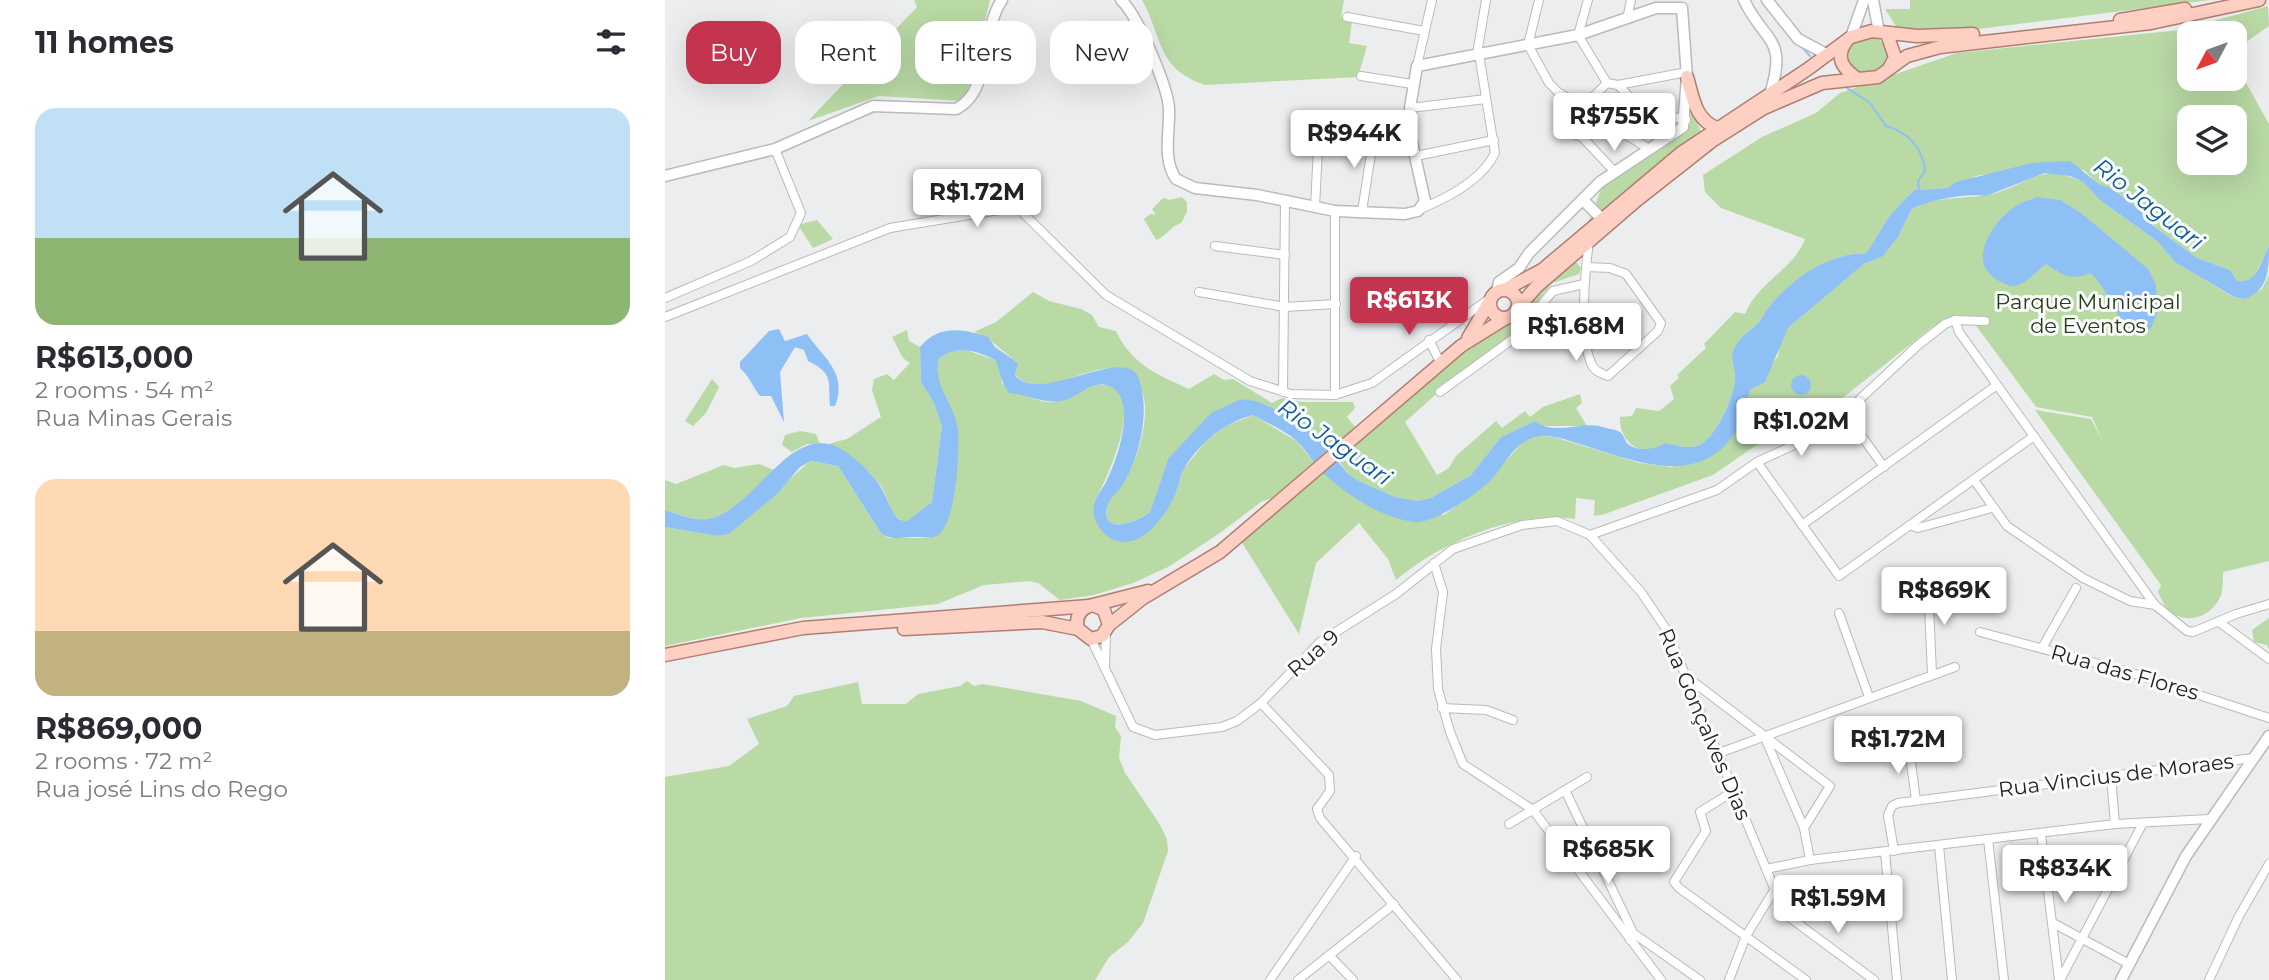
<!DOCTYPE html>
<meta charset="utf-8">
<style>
body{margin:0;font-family:Montserrat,sans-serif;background:#f2f2f3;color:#2b2b33;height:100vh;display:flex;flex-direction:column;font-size:26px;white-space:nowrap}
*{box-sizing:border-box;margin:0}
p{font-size:23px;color:#7c7c81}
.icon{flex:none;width:38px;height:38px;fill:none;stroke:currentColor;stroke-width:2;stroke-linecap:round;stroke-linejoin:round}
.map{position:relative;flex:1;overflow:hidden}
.panel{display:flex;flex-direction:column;background:#fff;width:665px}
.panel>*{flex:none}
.hud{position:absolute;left:21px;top:21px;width:665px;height:63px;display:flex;gap:14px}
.needle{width:46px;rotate:229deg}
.buttons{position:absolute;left:1512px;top:21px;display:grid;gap:14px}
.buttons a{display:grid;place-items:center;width:70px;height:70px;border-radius:14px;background:#fff;box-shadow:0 7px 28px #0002;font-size:35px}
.price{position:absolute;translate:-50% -60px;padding:0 16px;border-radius:7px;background:#fff;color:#222;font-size:23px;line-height:46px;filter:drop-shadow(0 2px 4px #0008)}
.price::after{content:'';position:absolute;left:50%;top:42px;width:21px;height:16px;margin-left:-10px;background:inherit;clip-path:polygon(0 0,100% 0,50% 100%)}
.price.current{background:#c4344f;color:#fff}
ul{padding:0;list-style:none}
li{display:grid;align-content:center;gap:14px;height:371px;padding:0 35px}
li span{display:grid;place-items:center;height:217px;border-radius:21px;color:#555}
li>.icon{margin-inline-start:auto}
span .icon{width:126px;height:126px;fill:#fffc;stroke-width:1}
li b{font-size:30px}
h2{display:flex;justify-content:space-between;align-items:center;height:84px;padding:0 35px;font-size:30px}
.chip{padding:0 24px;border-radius:21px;background:#fff;box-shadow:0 7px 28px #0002;font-size:24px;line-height:63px}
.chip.current{background:#c4344f;color:#fff}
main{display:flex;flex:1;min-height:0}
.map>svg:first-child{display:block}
.green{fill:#b9d9a5;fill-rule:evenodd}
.water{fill:#8ec0f6}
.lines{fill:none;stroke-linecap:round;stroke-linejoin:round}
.stream{stroke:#8ec0f6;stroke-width:2}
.minor-casing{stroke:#b9babb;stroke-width:10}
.tertiary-casing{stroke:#b9babb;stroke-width:13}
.primary-casing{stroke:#b07e71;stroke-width:15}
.minor{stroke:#fff;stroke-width:8}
.tertiary{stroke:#fff;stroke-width:10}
.primary{stroke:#fecfc3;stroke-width:12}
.labels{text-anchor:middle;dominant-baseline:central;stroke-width:6;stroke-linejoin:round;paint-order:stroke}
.park-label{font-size:21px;fill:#263e13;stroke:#fafbfc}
.street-label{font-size:21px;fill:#222;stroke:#fafbfc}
.water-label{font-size:23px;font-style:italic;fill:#0d5998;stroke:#fafbfc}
</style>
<main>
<section class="panel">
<h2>11 homes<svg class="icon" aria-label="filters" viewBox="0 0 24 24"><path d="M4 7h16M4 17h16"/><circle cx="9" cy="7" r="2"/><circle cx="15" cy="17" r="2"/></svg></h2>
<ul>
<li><span style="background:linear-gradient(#bfe0f5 60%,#8fb573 0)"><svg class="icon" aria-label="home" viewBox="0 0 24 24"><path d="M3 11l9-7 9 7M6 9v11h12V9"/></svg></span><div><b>R$613,000</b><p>2 rooms · 54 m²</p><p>Rua Minas Gerais</p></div></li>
<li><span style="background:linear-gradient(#ffd9b3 70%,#c2b280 0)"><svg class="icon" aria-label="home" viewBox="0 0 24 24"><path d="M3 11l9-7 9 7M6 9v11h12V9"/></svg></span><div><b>R$869,000</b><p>2 rooms · 72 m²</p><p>Rua josé Lins do Rego</p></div></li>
</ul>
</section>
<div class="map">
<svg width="1604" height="980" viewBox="0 0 1604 980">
<rect width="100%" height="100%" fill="#ecedef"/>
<g class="green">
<path d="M249 0H325L303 91 297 101 214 96 143 121 252 7Z"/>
<path d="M477 0H679L676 17 687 21 684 43 702 46 693 77 540 85C491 68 499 40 477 0Z"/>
<path d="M1245 0H1545L1305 30 1234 31 1220 9H1245Z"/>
<path d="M1603 6 1604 26 1574 47 1577 55 1570 60V33H1524V79H1570V63L1604 124V246L1588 279 1582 282 1572 281 1565 270 1532 258 1487 225 1480 213 1446 188 1435 186 1419 170 1314 175 1283 188 1249 190 1225 215 1201 254C1167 251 1126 280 1105 306 1100 311 1098 318 1093 323 1083 333 1073 338 1068 351 1065 360 1070 368 1070 377 1070 396 1051 439 1032 446 1022 449 1010 445 1000 443 977 459 954 443 955 417L967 416 971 408 994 411 1009 399 1005 386 1014 378 1012 375 1041 348 1039 344 1070 312 1080 314C1093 282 1129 269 1140 239L1056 208 1040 192 1038 175 1097 137 1151 113 1175 93 1292 53 1515 30ZM1524 117H1570V163H1524Z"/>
<circle cx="1202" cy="56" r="20"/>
<path d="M1027 113 1036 131C1022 143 969 179 965 190L923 223 937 187 1020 132Z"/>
<path d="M1392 172 1418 182 1436 201 1492 241 1511 263 1568 297 1580 299 1597 289 1604 275V561L1558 572C1558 578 1558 588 1556 595 1548 616 1523 626 1505 611 1499 607 1496 598 1493 592L1496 585 1370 410 1426 419 1437 440 1427 417 1371 407 1304 316 1278 321 1266 328 1156 415 1090 446 1048 475 937 515 929 516 930 500 911 498 910 519C851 510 776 542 731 580L723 559 694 523 651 563 634 634 576 541 656 470 688 496 779 515 814 490 859 441 874 436 889 437 974 463 1007 467 1072 430 1086 389 1113 356 1115 342 1123 328 1199 264C1225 255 1236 232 1247 209 1270 196 1298 199 1323 195 1347 190 1367 174 1392 172Z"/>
<path d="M517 197 522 202V212L516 223C505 226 502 236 491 240L479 219 485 214 491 215 487 209 498 198 505 200Z"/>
<path d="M152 220 168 239 148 248 133 225Z"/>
<path d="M910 261 916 268 914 274 887 283 849 333 797 371 740 422 772 475 784 468 791 456 831 421 837 428 860 411 865 417 878 407 915 394 917 403 911 408 922 426H877L870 421 836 437 806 475 766 498 753 501 730 497 694 481 684 475 671 457 820 336 849 322 871 290Z"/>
<path d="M368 292 384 301 416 309 427 315 434 327 451 331C466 364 493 375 524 389L549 374 559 380 568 379 607 403 617 398 637 402H688L690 408 682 417 690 427 665 449C656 445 656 440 650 434 631 416 601 403 576 399L503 459 485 512C474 521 437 537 442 508 444 494 459 479 466 467 476 450 484 413 478 394 460 328 379 413 350 374L353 363C338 352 326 338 309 332L331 322Z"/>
<path d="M242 330 244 341 255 347 256 382 269 403 277 426 267 502 241 523C224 516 225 500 216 486 203 468 183 453 163 444L182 439 216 417 207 390 209 379 222 374 229 380 245 363 238 358 227 337Z"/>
<path d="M301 350 330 360 336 370 337 384C349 389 364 398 376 401 398 407 412 387 432 385 489 379 441 482 429 502L456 542 512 491 518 470 540 442 561 426 588 415 633 442 649 463 607 498 596 502 555 533 503 567 468 583 429 595 395 600 373 583 365 581 319 585 273 604 136 618 0 646V527L52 536 64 534 145 461 173 466 216 533 223 538H264L288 413C278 396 269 378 274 358L284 351Z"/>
<path d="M47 379 54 387 41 413 28 426 20 421Z"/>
<path d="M135 431 151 434 155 444H142L127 452 117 445 120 435Z"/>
<path d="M94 464 109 470C92 487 68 514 43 519 29 521 13 514 0 510V480L11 484 59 465 69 468Z"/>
<path d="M1604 618V649L1602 645 1589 642 1587 630Z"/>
<path d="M302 681 309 686 318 684 416 701 451 716 450 727 456 736 454 758 460 773 494 823 502 839 503 851 478 923 463 942 444 957 430 980H0V777L64 766 94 744 82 719 122 706 129 696 193 682 197 704H241L253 694 295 686Z"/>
</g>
<g class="water">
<path d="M404 51 425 53 419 65 402 71 394 64 396 57Z"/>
<path d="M1405 161 1435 185 1446 188 1480 213 1487 225 1532 258 1565 270 1572 281C1593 284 1595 262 1604 246 1604 269 1604 290 1580 299L1569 297 1511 263 1492 241 1436 201 1418 182 1405 176 1380 173 1321 196C1303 193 1263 200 1247 209L1233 237 1218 256 1199 264 1123 328 1100 382 1086 389C1081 402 1078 418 1072 429 1037 490 969 461 918 445 903 441 887 433 871 437 848 443 841 464 826 480 814 493 767 525 749 522 715 517 682 495 657 472 648 463 642 451 634 443 622 431 602 423 588 415 560 422 533 444 519 469 515 475 515 483 512 490 504 511 480 548 453 541 439 538 426 521 429 505 430 497 437 490 441 482 452 461 474 398 444 386 425 379 413 399 396 401 377 404 362 394 344 393 336 383 336 372 330 360 311 350 292 345 274 358 267 386 290 403 293 430 295 451 291 523 273 535 266 539 260 537 252 537 239 536 227 542 216 533L173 466 146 461 135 467 113 493 64 534 52 536 0 527V510C13 514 28 521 42 519 93 511 126 414 181 452 194 461 211 477 218 491 223 501 226 510 233 519L241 522 267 502 277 426 269 403 256 382 255 347C273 325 297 328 323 337L330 347 353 363 350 375C374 407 461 342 474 379 485 411 476 455 457 486 452 493 443 499 442 508 436 537 474 521 485 512L503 459 546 413 576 399 591 401 622 414 651 435 684 475 694 481 730 497 753 501 766 498 806 475 836 437 870 421C890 436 913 422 934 426 939 428 950 429 955 432 959 435 960 442 964 445 975 452 991 449 1000 443 1010 445 1022 449 1032 446 1051 439 1070 396 1070 377 1070 368 1065 360 1068 351 1073 338 1083 333 1093 323 1098 318 1100 311 1105 306 1126 279 1167 251 1201 254L1225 215 1249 190 1283 188 1291 182 1367 163Z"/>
<path d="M1372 197 1395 200 1416 213 1483 269 1491 285 1492 313 1486 328 1479 333C1447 326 1447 290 1425 273 1406 281 1398 275 1381 264 1372 270 1361 285 1349 286 1341 286 1331 280 1325 274 1305 255 1332 217 1351 206 1357 202 1365 200 1372 197Z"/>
<path d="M114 329 120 341 142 334C158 358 183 372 170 406H165C163 380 169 374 143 361L139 350 130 347 115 372 119 422 106 396H95C87 386 85 377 75 368V362L104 331Z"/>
<circle cx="1136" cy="385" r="10"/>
</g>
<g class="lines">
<g class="stream">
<path d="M1137 47 1145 56"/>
<path d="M1179 86 1205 103 1221 126C1243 132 1258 148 1260 171L1253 181 1254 189"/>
</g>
<g class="minor-casing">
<g id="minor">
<path d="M874 0 863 45 884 83 893 92 984 149"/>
<path d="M923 0 913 35 942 83 953 85 976 109 1021 120"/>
<path d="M682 17 759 31"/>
<path d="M962 19 966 0"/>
<path d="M752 66 767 0"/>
<path d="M696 76 747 84"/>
<path d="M953 85 1022 72"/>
<path d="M745 108 821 99"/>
<path d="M917 108 942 83"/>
<path d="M685 131 746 138"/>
<path d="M898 131 917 137 949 171"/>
<path d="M959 133 976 109"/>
<path d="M751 156 829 140"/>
<path d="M650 207 653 147"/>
<path d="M758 208C784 197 818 179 830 153L813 48 821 0"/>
<path d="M670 211V395"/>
<path d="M697 211 709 135"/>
<path d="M550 246 620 255"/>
<path d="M921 267 945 268 961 274 996 323 993 331 943 376C935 373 929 371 926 363 914 335 920 272 924 241"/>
<path d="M534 292 620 307 671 304"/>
<path d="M0 298 86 261 125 237 136 213 110 149"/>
<path d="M0 317 225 228 352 207 441 295 585 381 626 394 670 395 707 383 824 299"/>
<path d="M1290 320 1294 332 1490 605 1522 631 1528 632 1571 614 1604 604"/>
<path d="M764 340 776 364"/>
<path d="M618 392 620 201"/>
<path d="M775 392 848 339 888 291 919 284"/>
<path d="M1180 413 1219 467"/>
<path d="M1092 462 1174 576 1369 436"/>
<path d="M1309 480 1342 526 1418 578 1465 601 1490 605"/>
<path d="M1137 525 1332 385"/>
<path d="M1245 525 1253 528 1327 508"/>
<path d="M925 535 1052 490 1092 462 1131 444 1180 413 1252 346 1280 324 1290 320 1320 321"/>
<path d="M769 563 778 592 771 649 773 689 785 732 798 764 868 810 996 980"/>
<path d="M1263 582 1267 674"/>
<path d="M1174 613 1204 697"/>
<path d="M1554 622 1604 659"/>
<path d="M1315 632 1464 672 1604 718"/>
<path d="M426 639 468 727 490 735 557 727 572 721 596 703 655 642 731 594 788 549 857 525 892 521 925 535 976 592 1001 629 1120 914 1209 980"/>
<path d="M1377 648 1411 588"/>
<path d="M440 666 441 632"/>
<path d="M1026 680 1165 786 1139 828"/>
<path d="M596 703 664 775 665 791 652 809 655 818 792 980"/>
<path d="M777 708 821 710 848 720"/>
<path d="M1100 738 1139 828 1145 860"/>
<path d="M1244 748 1251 800"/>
<path d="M1054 753 1290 667"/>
<path d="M1221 756 1275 739"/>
<path d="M1446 776 1450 824"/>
<path d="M900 790 968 933 965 940"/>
<path d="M1069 791 1035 812 1041 831 1009 882 1014 888 1141 980"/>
<path d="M844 824 922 777"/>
<path d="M1376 834 1394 980"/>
<path d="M1323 839 1339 980"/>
<path d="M1274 846 1287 980"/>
<path d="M1229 851 1223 815 1227 806 1233 803 1588 758"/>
<path d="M1220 852 1232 980"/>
<path d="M1101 869 1145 860 1450 824 1544 819"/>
<path d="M1120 914 1227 904"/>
<path d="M1388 923 1464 964"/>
<path d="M968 933 1035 980"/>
<path d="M664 955 688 980"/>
<path d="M605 980 691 856"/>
<path d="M633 980 729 904"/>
<path d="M1064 980 1081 936 1108 892"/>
<path d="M1395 980 1478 823"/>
<path d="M1544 980 1574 916 1604 864"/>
</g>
</g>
<g class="tertiary-casing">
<g id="tertiary">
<path d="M456 0C472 14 503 87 504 109 505 133 497 158 511 179L530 188 592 195 670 211 740 214 753 211 760 201 746 138 745 108 752 66 913 35 991 8H1017L1022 77 1018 127 935 182 864 253 854 268 834 282 832 291"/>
<path d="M1079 0C1100 44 1123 37 1105 94"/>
<path d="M1102 0 1133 39 1163 55"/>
<path d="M1208 0 1214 32"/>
<path d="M1186 37 1199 0"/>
<path d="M0 176 110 149 208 106 291 109C327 92 315 32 337 0"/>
<path d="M918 200 937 219"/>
<path d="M1456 980 1521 856 1604 736"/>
</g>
</g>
<g class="primary-casing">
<g id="primary">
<path d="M1455 20 1520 9"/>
<path d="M1222 34 1230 57 1224 69"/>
<path d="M1181 42C1169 58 1179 70 1193 79"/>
<path d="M1022 77C1028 97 1030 120 1052 128"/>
<path d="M841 289 877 270 1016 153 1143 69 1186 37 1207 31 1252 36 1308 34"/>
<circle cx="839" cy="304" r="14"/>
<path d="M853 308 871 287 972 200 1047 141 1099 108 1157 83 1213 77 1242 56 1275 47 1486 23 1594 0"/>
<path d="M803 338 825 301"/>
<path d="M430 606 439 610 444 625 437 636 426 639 413 629C410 618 414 610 424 606L483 591"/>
<path d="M444 625 478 598 555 552 796 346 841 318"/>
<path d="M239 629 377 622 413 629"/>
<path d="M0 655 138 628 424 606"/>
</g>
</g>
<use href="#minor" class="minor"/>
<use href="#tertiary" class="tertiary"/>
<use href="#primary" class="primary"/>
</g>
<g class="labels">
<g class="park-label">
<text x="1423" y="301">Parque Municipal<tspan x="1423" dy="24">de Eventos</tspan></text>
</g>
<g class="street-label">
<text transform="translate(648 653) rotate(-41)">Rua 9</text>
<text transform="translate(1460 672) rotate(16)">Rua das Flores</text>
<text transform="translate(1040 724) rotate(67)">Rua Gonçalves Dias</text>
<text transform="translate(1451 775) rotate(-7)">Rua Vincius de Moraes</text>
</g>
<g class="water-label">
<text transform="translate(1484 204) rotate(38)">Rio Jaguari</text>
<text transform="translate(670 442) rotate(35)">Rio Jaguari</text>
</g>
</g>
</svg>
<div class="buttons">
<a><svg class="needle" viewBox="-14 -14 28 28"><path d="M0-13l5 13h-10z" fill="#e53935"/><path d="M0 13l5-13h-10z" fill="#7c7c81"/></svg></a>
<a><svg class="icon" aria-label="layers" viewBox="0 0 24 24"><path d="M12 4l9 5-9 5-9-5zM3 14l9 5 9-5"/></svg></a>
</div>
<b class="price" style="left:949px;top:153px">R$755K</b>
<b class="price" style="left:689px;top:170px">R$944K</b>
<b class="price" style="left:312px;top:229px">R$1.72M</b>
<b class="price current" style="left:744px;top:337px">R$613K</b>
<b class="price" style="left:911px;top:363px">R$1.68M</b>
<b class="price" style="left:1136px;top:458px">R$1.02M</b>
<b class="price" style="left:1279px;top:627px">R$869K</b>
<b class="price" style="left:1233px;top:776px">R$1.72M</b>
<b class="price" style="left:943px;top:886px">R$685K</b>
<b class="price" style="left:1400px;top:905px">R$834K</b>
<b class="price" style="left:1173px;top:935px">R$1.59M</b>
<div class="hud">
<a class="chip current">Buy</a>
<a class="chip">Rent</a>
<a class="chip">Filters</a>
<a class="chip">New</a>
</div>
</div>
</main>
